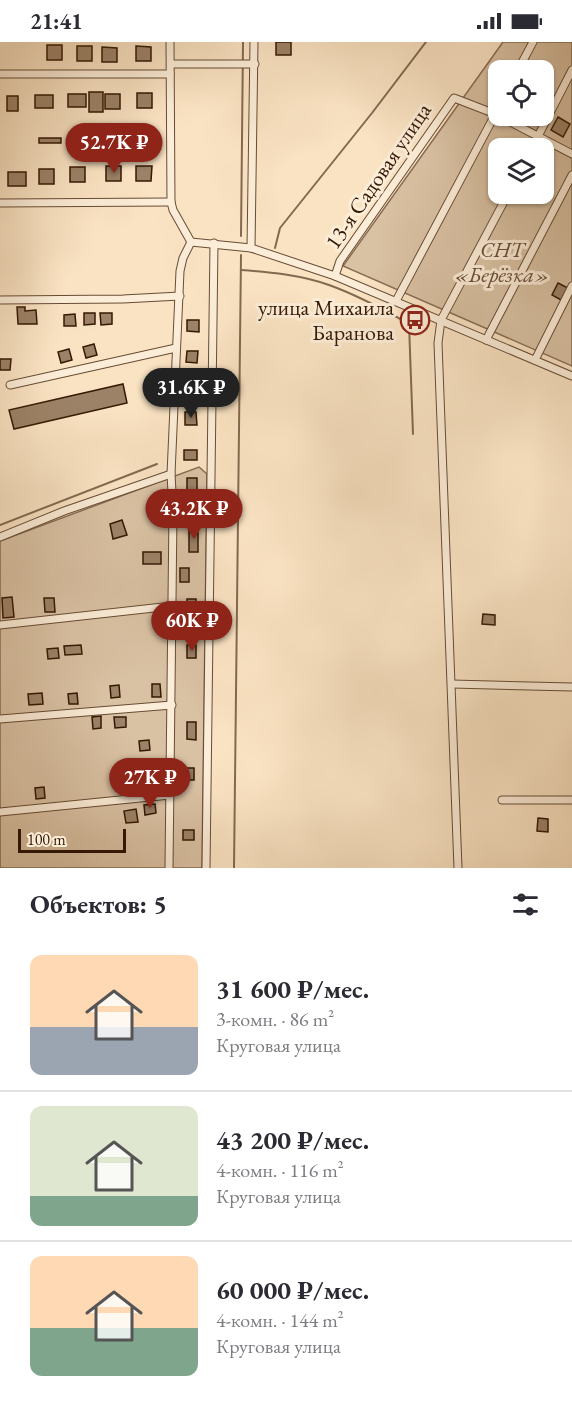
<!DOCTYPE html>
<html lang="ru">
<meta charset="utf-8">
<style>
body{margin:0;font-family:"EB Garamond",serif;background:#f7f7f7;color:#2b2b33;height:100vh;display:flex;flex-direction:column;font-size:22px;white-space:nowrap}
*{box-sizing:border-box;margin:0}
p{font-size:20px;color:#7c7c81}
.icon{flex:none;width:33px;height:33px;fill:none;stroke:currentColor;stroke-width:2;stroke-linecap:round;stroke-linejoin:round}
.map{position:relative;height:826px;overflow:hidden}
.sheet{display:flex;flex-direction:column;background:#fff;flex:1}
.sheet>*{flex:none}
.buttons{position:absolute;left:488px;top:18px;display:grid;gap:12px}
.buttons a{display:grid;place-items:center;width:66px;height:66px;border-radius:12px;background:#fff;box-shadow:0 2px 4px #0004;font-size:30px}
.scale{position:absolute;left:18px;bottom:15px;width:108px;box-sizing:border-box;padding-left:6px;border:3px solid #361904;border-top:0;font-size:16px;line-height:21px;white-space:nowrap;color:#361904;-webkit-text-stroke:4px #fcedd8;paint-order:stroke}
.price{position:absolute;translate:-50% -51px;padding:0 14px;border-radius:21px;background:#8f2418;color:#fff;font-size:20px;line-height:39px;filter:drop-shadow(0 2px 3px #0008)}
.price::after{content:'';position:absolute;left:50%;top:36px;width:18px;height:14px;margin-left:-9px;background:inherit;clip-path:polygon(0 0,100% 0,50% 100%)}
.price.selected{background:#222;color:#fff}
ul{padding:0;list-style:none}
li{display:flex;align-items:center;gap:18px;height:150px;padding:0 30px}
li+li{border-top:2px solid #e1e1e2}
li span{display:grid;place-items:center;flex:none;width:168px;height:120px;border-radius:12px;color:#555}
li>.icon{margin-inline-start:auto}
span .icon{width:72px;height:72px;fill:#fffc;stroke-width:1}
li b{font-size:26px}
h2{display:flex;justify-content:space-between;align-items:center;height:72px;padding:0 30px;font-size:26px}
.status{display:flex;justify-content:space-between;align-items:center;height:42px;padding:0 30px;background:#fff;direction:ltr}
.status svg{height:16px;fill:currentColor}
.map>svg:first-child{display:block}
.green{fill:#d9c1a3;stroke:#886d54;stroke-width:1.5;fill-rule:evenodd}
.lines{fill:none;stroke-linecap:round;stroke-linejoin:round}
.stream{stroke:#836950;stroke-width:2}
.building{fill:#9c8267;stroke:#361904;stroke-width:1.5}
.minor-casing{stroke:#674c34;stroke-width:9}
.minor{stroke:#fcedd8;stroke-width:7}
.labels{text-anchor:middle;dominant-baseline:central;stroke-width:6;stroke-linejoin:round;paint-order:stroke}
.street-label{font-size:22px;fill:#361904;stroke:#fcedd8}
.park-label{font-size:22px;font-style:italic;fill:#674b34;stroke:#fcedd8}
.poi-label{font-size:22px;fill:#361904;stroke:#fcedd8;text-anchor:end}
</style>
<div class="status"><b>21:41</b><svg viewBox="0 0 49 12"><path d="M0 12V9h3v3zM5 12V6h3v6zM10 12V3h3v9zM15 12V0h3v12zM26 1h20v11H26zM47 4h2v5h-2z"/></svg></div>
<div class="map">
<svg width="572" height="826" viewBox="0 0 572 826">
<rect width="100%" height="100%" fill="#fae3c3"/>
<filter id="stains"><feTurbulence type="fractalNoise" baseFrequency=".00333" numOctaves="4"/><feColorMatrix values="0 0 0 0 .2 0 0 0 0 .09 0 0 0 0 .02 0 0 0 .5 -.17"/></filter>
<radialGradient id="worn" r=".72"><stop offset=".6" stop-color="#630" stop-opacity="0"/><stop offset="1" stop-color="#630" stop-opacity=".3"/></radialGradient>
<g class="green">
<path d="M503 0H572V324L343 224ZM498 28H543V74H498ZM498 106H543V152H498Z"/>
<path d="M199 425 207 432 202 826H0V499Z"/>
</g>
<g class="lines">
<g class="stream">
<path d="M241 194 243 0"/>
<path d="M275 206 280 186 372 71 426 0"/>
<path d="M241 228C270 230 301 233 329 243 357 253 383 267 409 282L413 392"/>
<path d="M0 483 157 422"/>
<path d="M234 826 241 213"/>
</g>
</g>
<g class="building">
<rect x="276" y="0" width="15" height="13"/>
<rect x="47" y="3" width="15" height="15"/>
<rect x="77" y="4" width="15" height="15"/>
<path d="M136 4 151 5V19H136Z"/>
<path d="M102 5 117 6V20H102Z"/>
<rect x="89" y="50" width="14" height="20"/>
<rect x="137" y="51" width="15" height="15"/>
<rect x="68" y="52" width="18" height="13"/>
<rect x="105" y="52" width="15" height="15"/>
<rect x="35" y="53" width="18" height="13"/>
<rect x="7" y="54" width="11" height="15"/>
<path d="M558 75 570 82 563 95 551 88Z"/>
<rect x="103" y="92" width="54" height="6"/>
<path d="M94 95V101H75V96Z"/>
<rect x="39" y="96" width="22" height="5"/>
<rect x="106" y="124" width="15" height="15"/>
<path d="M136 124H152L151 139H136Z"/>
<rect x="70" y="125" width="15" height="15"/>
<rect x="39" y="127" width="15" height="15"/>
<rect x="8" y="130" width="18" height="14"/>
<path d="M558 241 568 246 561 258 552 253Z"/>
<path d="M17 265H25V269L36 268 37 282H18Z"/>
<path d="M84 271H95V282L84 283Z"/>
<path d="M100 271H112V282L101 283Z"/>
<path d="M75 272 76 284H64V273Z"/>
<path d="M187 278H199V290L187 289Z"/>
<path d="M94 302 97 313 86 316 83 305Z"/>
<path d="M69 307 72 318 61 321 58 310Z"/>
<path d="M187 309H198L197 321 186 320Z"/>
<path d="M0 317H11L10 328H0Z"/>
<path d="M186 331 198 332 197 342H186Z"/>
<path d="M123 342 127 361 14 387 9 368Z"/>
<rect x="185" y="351" width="12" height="12"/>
<path d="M185 370H196L197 383H185Z"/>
<rect x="184" y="408" width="13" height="10"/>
<rect x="187" y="436" width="10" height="18"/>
<path d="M122 478 127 493 113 497 110 482Z"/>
<rect x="189" y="486" width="9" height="24"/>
<rect x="143" y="510" width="18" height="12"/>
<rect x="180" y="526" width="9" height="14"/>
<path d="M12 555 14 575 3 576 2 556Z"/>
<path d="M44 556H54L55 570H45Z"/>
<rect x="187" y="557" width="9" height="11"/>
<path d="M483 572 495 573V583L482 582Z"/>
<path d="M81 603 82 612 65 613 64 604Z"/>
<rect x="187" y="603" width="9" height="13"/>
<path d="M58 606 59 616 48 617 47 607Z"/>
<path d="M152 642H160L161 655H152Z"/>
<path d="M119 643 120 655 111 656 110 644Z"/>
<path d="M42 651 43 662 29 663 28 652Z"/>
<path d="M77 651 78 662H69L68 652Z"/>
<path d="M101 674V686L93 687 92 675Z"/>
<path d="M114 675H126V685L115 686Z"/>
<path d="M187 680H196V698L187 697Z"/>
<path d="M149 698 150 708 140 709 139 699Z"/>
<rect x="183" y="726" width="11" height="12"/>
<path d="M133 732 135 747 120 749 118 734Z"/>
<path d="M44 745 45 756 36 757 35 746Z"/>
<path d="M155 762 156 771 145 773 144 763Z"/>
<path d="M136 767 138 780 126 781 124 769Z"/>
<path d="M538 776 548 777V790L537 789Z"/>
<rect x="183" y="788" width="11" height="10"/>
</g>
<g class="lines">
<g class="minor-casing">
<g id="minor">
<path d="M170 0 171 160 173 168 191 200"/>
<path d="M171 22H255"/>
<path d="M518 28 533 0"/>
<path d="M0 32H170"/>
<path d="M499 74 572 112"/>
<path d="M532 106 572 28"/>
<path d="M0 161 171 160"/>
<path d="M191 200 251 206 335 234 572 334"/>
<path d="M251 206 254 0"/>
<path d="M335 234 340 219 454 56 498 73"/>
<path d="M0 258 123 257 180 254"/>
<path d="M396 259 498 67"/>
<path d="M486 298 572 133"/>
<path d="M535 318 572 244"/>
<path d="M10 343 176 306"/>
<path d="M0 495 64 469 171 432"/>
<path d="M0 583 172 564"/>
<path d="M452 642 572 645"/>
<path d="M0 677 172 663"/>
<path d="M502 758H572"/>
<path d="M0 770 170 753"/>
<path d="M169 826 173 469 171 432 180 229 183 216 191 200"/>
<path d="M206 826 214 201"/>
<path d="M458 826 438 301 441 278 508 152"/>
</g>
</g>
<use href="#minor" class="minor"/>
</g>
<defs>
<g id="bus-ring" transform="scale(1.5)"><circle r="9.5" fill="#fcedd8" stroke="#8f2418" stroke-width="1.5"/><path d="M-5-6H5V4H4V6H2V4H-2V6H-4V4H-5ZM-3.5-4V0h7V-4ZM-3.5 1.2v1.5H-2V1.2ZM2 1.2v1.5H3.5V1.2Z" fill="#8f2418"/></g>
</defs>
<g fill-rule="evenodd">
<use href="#bus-ring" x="415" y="278"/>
</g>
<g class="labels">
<g class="street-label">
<text transform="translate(378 134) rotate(-56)">13-я Садовая улица</text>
</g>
<g class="park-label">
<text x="502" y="207">СНТ<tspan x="502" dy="25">«Берёзка»</tspan></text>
</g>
<g class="poi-label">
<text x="394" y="265">улица Михаила<tspan x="394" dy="25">Баранова</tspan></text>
</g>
</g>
<rect width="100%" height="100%" filter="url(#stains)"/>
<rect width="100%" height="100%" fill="url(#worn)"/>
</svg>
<div class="buttons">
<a><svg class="icon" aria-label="locate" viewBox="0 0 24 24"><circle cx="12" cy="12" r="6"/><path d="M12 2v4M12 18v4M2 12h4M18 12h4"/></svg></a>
<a><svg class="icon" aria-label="layers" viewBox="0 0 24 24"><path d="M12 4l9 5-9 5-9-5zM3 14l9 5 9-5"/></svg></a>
</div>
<div class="scale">100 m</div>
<b class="price" style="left:114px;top:132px">52.7K ₽</b>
<b class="price selected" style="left:191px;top:377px">31.6K ₽</b>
<b class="price" style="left:194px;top:498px">43.2K ₽</b>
<b class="price" style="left:192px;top:610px">60K ₽</b>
<b class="price" style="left:150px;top:767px">27K ₽</b>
</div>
<section class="sheet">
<h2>Объектов: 5<svg class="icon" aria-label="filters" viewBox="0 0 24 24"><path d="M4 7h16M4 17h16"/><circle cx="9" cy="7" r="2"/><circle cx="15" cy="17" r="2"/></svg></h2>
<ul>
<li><span style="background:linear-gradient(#ffd9b3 60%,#9aa5b1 0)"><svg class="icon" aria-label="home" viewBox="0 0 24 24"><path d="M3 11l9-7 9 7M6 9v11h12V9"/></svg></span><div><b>31 600 ₽/мес.</b><p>3-комн. · 86 m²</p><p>Круговая улица</p></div></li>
<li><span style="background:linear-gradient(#dfe7d0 75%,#7fa58c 0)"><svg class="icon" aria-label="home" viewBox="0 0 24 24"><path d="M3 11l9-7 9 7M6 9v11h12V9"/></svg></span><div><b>43 200 ₽/мес.</b><p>4-комн. · 116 m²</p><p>Круговая улица</p></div></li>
<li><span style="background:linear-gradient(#ffd9b3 60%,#7fa58c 0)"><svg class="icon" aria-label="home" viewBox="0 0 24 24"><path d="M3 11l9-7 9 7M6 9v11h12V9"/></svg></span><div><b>60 000 ₽/мес.</b><p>4-комн. · 144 m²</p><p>Круговая улица</p></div></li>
</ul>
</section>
